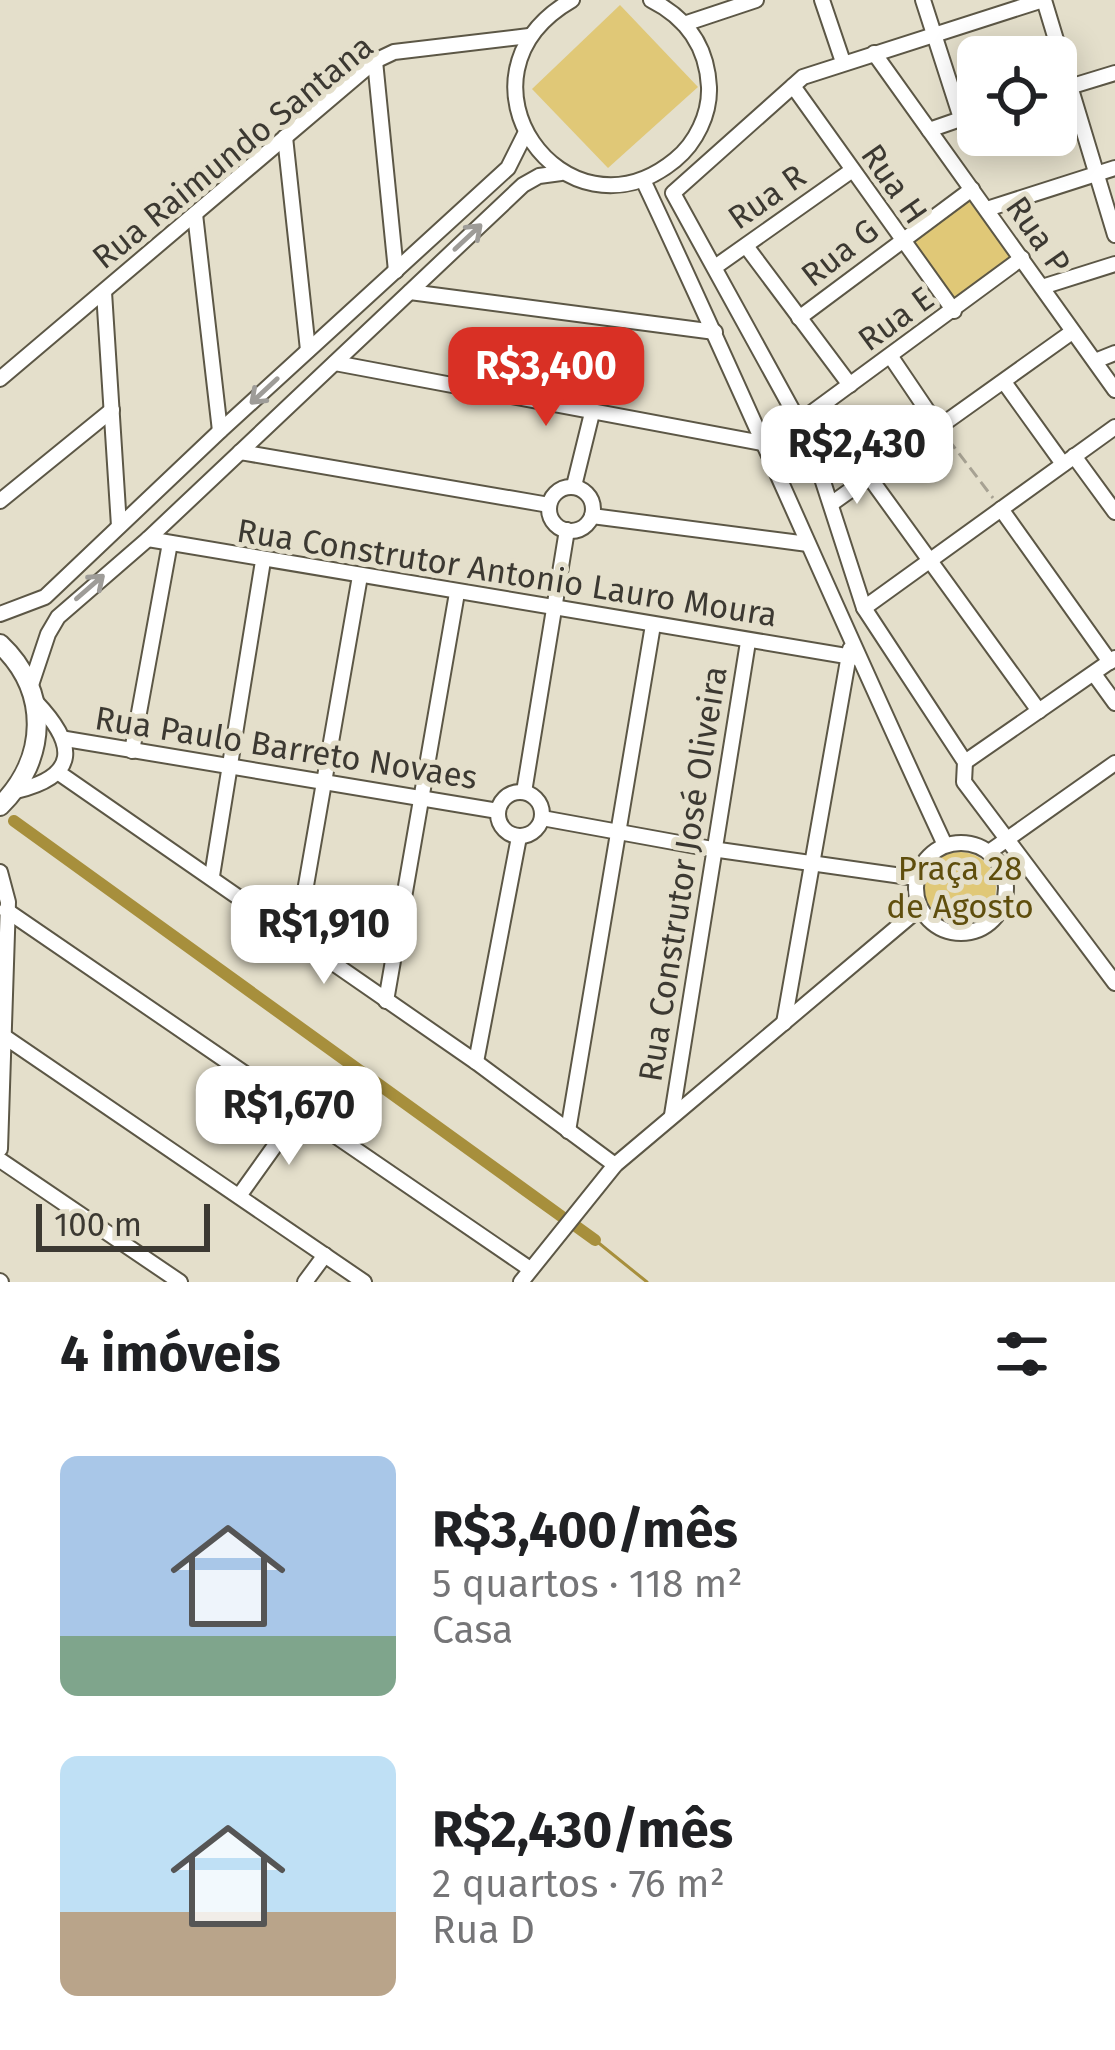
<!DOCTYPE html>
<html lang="pt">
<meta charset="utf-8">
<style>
body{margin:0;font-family:"Fira Sans",sans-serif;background:#f6f6f6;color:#202124;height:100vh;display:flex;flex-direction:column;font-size:45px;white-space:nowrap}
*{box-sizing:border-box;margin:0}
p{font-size:39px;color:#757577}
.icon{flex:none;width:66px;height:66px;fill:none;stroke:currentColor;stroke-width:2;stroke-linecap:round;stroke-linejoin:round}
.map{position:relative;height:1282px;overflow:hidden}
.panel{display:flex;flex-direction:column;background:#fff;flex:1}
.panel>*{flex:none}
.buttons{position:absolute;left:957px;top:36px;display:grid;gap:24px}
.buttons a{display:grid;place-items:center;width:120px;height:120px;border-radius:18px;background:#fff;box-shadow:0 6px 30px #0003;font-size:60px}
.scale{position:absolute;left:36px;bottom:30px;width:174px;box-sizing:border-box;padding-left:12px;border:6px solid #3c3932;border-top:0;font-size:33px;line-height:42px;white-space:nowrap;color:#3c3932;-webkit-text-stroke:9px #e4dfcb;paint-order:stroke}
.price{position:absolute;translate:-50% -102px;padding:0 27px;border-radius:24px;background:#fff;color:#222;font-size:39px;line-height:78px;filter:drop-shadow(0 3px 6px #0008)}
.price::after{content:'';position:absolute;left:50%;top:72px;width:36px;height:27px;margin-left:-18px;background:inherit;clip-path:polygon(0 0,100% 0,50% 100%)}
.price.current{background:#d93025;color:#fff}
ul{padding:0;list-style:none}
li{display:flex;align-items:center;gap:36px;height:300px;padding:0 60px}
li span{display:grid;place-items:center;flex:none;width:336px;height:240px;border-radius:18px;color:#555}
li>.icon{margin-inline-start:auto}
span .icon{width:144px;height:144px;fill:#fffc;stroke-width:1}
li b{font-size:51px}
h2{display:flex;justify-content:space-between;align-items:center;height:144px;padding:0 60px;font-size:51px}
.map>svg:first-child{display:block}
.green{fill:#e0c877}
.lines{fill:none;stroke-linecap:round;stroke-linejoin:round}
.stream{stroke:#a78f3c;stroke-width:3}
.canal{stroke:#a78f3c;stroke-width:12}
.minor-casing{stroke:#5c5746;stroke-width:18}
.tertiary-casing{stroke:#5c5746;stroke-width:22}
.path{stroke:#a7a293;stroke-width:3;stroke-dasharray:12 6;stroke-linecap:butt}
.minor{stroke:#fff;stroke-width:14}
.tertiary{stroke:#fff;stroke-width:18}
.oneway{stroke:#9e9c98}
.labels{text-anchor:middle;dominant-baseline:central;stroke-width:10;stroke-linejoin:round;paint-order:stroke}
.street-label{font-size:33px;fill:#3c3932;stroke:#e4dfcb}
.park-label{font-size:33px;fill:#5f4e0d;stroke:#e4dfcb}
</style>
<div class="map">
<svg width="1115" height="1282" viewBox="0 0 1115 1282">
<rect width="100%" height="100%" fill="#e4dfcb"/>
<g class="green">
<path d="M620 5 698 87 608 168 532 89Z"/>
<path d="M967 198 1012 259 952 299 908 242Z"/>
<circle cx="960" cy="888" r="36"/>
</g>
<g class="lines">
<path class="stream" d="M595 1240 647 1282"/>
<g class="canal">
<path d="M14 821 561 1216"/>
<path d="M577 1227 595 1240"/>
</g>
<g class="minor-casing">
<g id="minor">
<path d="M572 0C440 76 565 250 675 160 696 143 710 114 709 87 707 47 687 18 651 0"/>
<path d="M822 0 843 62"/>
<path d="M923 0 961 118"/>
<path d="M1043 0 803 77 673 193 799 422 816 460 864 608 965 762 964 782 1115 983"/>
<path d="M1044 0 1115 235"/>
<path d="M684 24 756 0"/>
<path d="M874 53 1115 390"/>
<path d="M375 61 396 271"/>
<path d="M793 86 954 311"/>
<path d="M1056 91 1115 73"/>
<path d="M929 130 978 113"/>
<path d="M285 137 308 350"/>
<path d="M643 180C747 400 842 624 945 845"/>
<path d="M987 209 1115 168"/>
<path d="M195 214 220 431"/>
<path d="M746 246 850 385"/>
<path d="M715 267 851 171"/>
<path d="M1042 287 1115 264"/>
<path d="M104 292 119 526"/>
<path d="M410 292 715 332"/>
<path d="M799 318 972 189"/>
<path d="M891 357 939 428"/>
<path d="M1095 361 1115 353"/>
<path d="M335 363 767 444"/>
<path d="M0 379 375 61 394 52 529 36"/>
<path d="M1004 382 1063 464"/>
<path d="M799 422 1022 258"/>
<path d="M240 452 549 505"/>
<path d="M1074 456 1115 512"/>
<path d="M870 478 1039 711"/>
<path d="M574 486 592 413"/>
<circle cx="571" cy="509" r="22"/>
<path d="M0 501 112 410"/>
<path d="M831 504 1072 332"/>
<path d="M1001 509 1110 662"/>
<path d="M592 516 808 544"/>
<path d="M148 539 858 658"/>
<path d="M864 608 1115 427"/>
<path d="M0 614 45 597 220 431 508 168 525 134"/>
<path d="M1094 674 1115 703"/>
<path d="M31 685 48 634 58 617 148 539 523 185 539 176 561 173"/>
<path d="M66 739 498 811"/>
<path d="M132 751 170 543"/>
<path d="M965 762 1115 658"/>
<path d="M59 773 476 1062 615 1165"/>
<path d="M16 791C79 776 77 745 36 702"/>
<circle cx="520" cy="814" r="22"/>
<path d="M524 792 567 530"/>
<path d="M542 818 712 849 916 878"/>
<circle cx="961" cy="888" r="45"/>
<path d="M989 852 1115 763"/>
<path d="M0 872 8 902 0 1149"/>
<path d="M212 876 263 561"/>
<path d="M6 910 530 1269"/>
<path d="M297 937 360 576"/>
<path d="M386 1001 457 593"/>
<path d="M784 1023 850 649"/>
<path d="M2 1035 364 1282"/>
<path d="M476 1062 519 837"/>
<path d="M672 1115 748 642"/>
<path d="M568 1131 653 625"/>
<path d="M0 1160 180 1282"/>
<path d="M239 1196 299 1112"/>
<path d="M0 1281 1 1282"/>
<path d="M305 1282 325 1255"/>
<path d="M521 1282 615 1165 920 908"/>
</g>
</g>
<g class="tertiary-casing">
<path id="tertiary" d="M0 644C50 691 48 759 0 806"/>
</g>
<path class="path" d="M948 439 993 498"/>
<use href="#minor" class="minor"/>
<use href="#tertiary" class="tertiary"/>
</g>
<defs><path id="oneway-shaft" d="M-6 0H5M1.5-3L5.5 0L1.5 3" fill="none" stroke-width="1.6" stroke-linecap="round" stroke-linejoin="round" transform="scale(3)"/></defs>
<g class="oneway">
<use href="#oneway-shaft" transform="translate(468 237) rotate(-43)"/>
<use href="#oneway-shaft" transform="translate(264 391) rotate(137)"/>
<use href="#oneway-shaft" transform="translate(90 587) rotate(-41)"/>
</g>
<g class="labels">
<g class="street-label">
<text transform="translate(233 152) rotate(-39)">Rua Raimundo Santana</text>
<text transform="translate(894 184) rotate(55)">Rua H</text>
<text transform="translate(767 197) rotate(-35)">Rua R</text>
<text transform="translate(1038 235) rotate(55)">Rua P</text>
<text transform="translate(840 253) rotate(-38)">Rua G</text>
<text transform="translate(896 319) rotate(-36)">Rua E</text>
<text transform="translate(507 573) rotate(9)">Rua Construtor Antonio Lauro Moura</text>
<text transform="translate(286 748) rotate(9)">Rua Paulo Barreto Novaes</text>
<text transform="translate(683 874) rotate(-81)">Rua Construtor José Oliveira</text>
</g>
<g class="park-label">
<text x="960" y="869">Praça 28<tspan x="960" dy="38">de Agosto</tspan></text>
</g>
</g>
</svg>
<div class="buttons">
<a><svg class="icon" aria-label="locate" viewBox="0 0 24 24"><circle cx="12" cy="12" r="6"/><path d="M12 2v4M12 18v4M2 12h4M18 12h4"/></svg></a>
</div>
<div class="scale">100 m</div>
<b class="price current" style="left:546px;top:429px">R$3,400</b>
<b class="price" style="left:857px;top:507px">R$2,430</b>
<b class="price" style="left:324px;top:987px">R$1,910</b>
<b class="price" style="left:289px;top:1168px">R$1,670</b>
</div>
<section class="panel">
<h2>4 imóveis<svg class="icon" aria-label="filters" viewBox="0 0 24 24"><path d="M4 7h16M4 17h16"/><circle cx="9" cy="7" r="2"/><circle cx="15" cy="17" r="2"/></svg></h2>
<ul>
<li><span style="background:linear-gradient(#a9c7e8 75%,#7fa58c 0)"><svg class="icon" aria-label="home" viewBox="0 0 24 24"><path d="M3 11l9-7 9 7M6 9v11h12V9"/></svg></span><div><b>R$3,400/mês</b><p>5 quartos · 118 m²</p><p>Casa</p></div></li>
<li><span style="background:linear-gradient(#bfe0f5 65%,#b9a48a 0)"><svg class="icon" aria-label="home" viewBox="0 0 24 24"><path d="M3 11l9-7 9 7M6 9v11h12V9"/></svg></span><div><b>R$2,430/mês</b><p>2 quartos · 76 m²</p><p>Rua D</p></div></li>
</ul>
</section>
